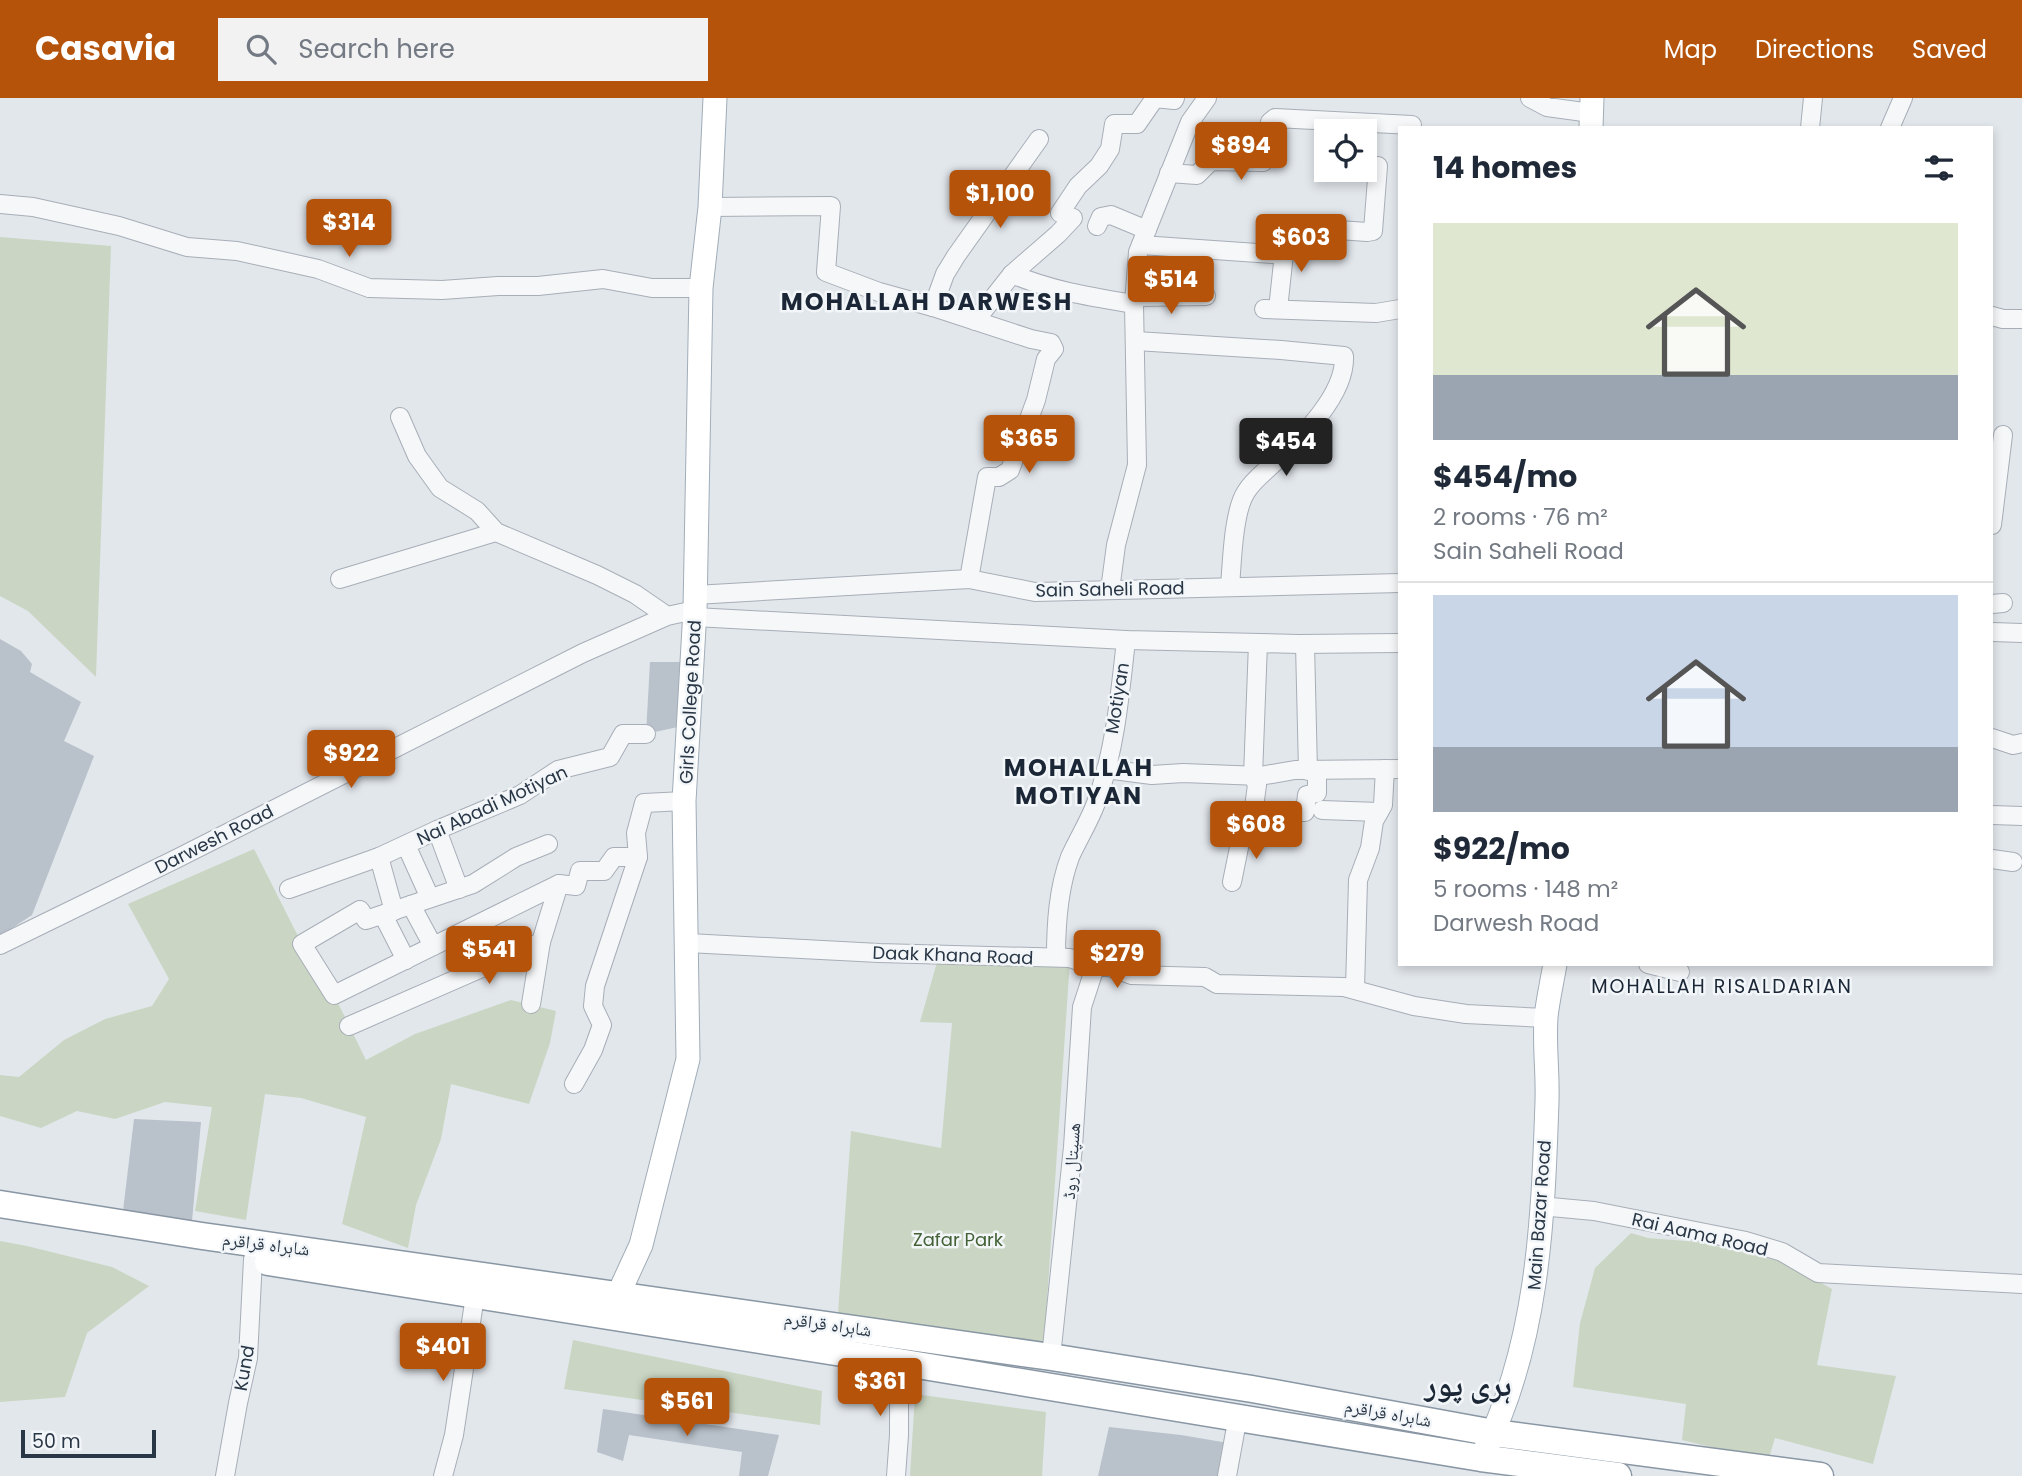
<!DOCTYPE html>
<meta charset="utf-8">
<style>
body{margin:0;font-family:Poppins,"Noto Naskh Arabic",sans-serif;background:#f2f2f3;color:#1f2937;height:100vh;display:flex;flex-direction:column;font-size:26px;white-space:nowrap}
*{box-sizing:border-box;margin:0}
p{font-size:23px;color:#747a83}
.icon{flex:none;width:38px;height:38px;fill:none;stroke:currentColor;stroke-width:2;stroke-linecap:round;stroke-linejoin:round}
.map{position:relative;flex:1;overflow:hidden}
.panel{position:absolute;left:1398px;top:28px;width:595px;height:840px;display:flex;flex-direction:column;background:#fff;border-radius:0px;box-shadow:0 4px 10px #0003}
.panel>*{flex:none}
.buttons{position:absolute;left:1314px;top:21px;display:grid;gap:14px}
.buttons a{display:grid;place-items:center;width:63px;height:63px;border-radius:0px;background:#fff;box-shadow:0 4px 10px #0003;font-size:35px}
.scale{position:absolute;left:21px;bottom:18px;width:135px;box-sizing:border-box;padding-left:7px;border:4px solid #293645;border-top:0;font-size:19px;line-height:24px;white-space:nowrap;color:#293645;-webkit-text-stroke:5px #f2f6f9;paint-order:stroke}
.price{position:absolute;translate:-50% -60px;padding:0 16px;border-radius:7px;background:#b45309;color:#fff;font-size:23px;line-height:46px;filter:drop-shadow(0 2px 4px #0008)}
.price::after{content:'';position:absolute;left:50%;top:42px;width:21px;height:16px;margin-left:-10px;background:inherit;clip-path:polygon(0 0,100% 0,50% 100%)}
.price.on{background:#222;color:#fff}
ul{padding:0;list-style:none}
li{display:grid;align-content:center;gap:14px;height:371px;padding:0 35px}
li+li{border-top:2px solid #e0e1e3}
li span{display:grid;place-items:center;height:217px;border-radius:0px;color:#555}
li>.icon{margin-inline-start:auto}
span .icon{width:126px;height:126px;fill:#fffc;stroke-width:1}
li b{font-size:30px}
h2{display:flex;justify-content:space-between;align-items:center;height:84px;padding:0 35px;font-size:30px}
header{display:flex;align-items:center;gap:42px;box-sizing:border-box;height:98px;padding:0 35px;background:#b45309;color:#fff}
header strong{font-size:33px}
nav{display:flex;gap:38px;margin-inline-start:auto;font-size:24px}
.search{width:490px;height:63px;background:#f2f2f3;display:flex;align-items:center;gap:18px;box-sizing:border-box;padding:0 24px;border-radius:0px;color:#747a83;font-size:26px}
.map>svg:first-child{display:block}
.green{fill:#cad6c3}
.building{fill:#b9c1ca}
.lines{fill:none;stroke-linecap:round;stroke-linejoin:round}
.minor-casing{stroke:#a7aeb7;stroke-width:20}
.major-casing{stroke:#a1adb8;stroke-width:25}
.highway-casing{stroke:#8996a3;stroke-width:29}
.minor{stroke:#f6f7f9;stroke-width:18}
.major{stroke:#fff;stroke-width:23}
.highway{stroke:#fff;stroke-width:26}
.labels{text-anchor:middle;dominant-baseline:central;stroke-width:5;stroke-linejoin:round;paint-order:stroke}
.street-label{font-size:18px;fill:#293645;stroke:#f2f6f9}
.park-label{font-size:18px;fill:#436135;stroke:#f2f6f9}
.neighbourhood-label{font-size:19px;letter-spacing:2px;fill:#1b2736;stroke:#f2f6f9}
.district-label{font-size:24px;font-weight:bold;letter-spacing:2px;fill:#1b2736;stroke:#f2f6f9}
.town-label{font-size:32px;font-weight:bold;fill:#1b2736;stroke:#f2f6f9}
</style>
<header>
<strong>Casavia</strong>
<div class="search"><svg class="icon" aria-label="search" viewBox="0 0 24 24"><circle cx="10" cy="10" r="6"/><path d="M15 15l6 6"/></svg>Search here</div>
<nav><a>Map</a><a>Directions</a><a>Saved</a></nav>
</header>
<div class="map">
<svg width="2022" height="1378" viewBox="0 0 2022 1378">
<rect width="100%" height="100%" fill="#e2e7ec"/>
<g class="green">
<path d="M0 139 111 148 96 579 28 513 0 498Z"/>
<path d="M254 751 302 846 334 897 366 962 415 936 511 902 556 913 550 945 529 1006 451 986 441 1041 416 1107 408 1150 342 1126 366 1019 301 1000 265 996 246 1122 195 1113 212 1009 165 1004 115 1021 77 1013 41 1030 0 1018V977L19 979 64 942 105 921 152 908 169 881 128 806Z"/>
<path d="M939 857 1070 862 1044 1247 838 1215 851 1033 941 1050 952 925 920 924Z"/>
<path d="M1631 1135 1648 1140 1699 1144 1787 1165 1832 1191 1817 1267 1896 1278 1873 1366 1775 1340 1768 1363 1682 1342 1686 1306 1573 1289 1580 1225 1595 1170Z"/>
<path d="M0 1143 27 1148 112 1169 149 1188 87 1235 65 1299 0 1304Z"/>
<path d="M573 1242 822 1293 820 1327 564 1291Z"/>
<path d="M915 1296 1046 1314 1042 1378H910Z"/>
</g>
<g class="building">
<path d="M0 541 21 553 32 566 30 574 81 604 64 643 94 658 32 817 0 838Z"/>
<path d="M650 564H684L682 628 646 636Z"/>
<path d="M134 1021 201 1024 192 1123 123 1113Z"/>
<path d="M603 1311 779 1337 768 1378H739L742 1354 629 1337 623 1363 597 1354Z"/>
<path d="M1109 1329 1181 1337 1240 1347 1234 1378H1098Z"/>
</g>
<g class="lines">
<g class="minor-casing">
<g id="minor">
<path d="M1530 0 1547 9 1591 15"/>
<path d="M1810 30 1813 0"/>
<path d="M1890 30 1903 0"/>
<path d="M1169 75 1197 77 1211 63 1263 64 1265 61 1270 24 1275 20 1412 27"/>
<path d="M0 106 33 109 119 128 187 149 237 153 318 171 369 190 442 192 498 188H538L603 181 652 190H701"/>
<path d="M710 109 831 108 826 174 879 194 933 209 1031 241 1051 245 1054 251 1046 261 1036 302 1010 372 999 379H987L969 481"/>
<path d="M1097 128 1101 119 1111 117 1147 132"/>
<path d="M1141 147 1273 156"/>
<path d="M1012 176C1052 193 1092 199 1134 206"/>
<path d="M1135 199 1206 198"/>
<path d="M933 209 945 176 956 158 1039 41"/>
<path d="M1264 211 1376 215 1400 211"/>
<path d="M1278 211 1286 137 1290 131 1296 129 1367 134 1373 133 1378 68"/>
<path d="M1992 218 2003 221H2022"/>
<path d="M975 223 1012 176 1058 136 1073 120 1060 115 1078 88 1099 68 1110 51 1114 26H1137L1155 0 1174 2 1175 0"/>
<path d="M1136 243 1281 252 1344 258C1346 296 1302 339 1276 363 1266 373 1253 382 1246 394 1233 414 1232 465 1230 489"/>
<path d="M400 319 417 358 440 390 477 413 496 434 597 477 635 496 667 518"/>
<path d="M1992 427 2003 337"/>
<path d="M340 481 496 434"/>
<path d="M1110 492 1116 447 1137 367 1134 206 1138 154 1190 24 1207 0"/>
<path d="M695 497 969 481 1035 494 1400 485"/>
<path d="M1992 506 2003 505"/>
<path d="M695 519 1126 542 1299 546 1400 545"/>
<path d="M1992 534 2022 535"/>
<path d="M1305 546 1308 673"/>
<path d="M1992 640 2013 647 2022 645"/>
<path d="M1106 671 1152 677 1183 675 1260 678 1295 672 1400 671"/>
<path d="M1322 712 1379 714"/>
<path d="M1253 713 1305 714 1307 697 1317 695V673"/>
<path d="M1992 717 2022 718"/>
<path d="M437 732 459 791"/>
<path d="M548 746 516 759 473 786 366 822 360 812 302 846 334 897 559 786 576 788 580 773H604L614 759H638"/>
<path d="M406 747 430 800"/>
<path d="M379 759 394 813"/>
<path d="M1992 761 2013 764"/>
<path d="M1232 784 1243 730 1252 724 1257 687 1253 678 1258 545"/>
<path d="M289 791 379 759 437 732 520 697 558 672 610 659 623 636H646"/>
<path d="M411 807 433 848"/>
<path d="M383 817 406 862"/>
<path d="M688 845 879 855 1070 860 1095 869H1110L1132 877 1205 879 1217 886 1344 889 1414 908 1466 916 1546 920"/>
<path d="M0 847 174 762 583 555 667 518 695 512"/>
<path d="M1056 859C1056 826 1058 791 1070 759 1078 741 1089 724 1096 705 1115 653 1120 597 1126 542"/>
<path d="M1648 866 1680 874"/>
<path d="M1355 891 1358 782 1370 750 1374 723 1383 707 1385 671"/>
<path d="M531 906 541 844"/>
<path d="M349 928 541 844 559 786"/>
<path d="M574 986 593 952 602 927 593 908 595 888 638 759 636 735 644 705 684 703"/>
<path d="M1540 1108 1594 1113 1746 1143 1782 1154 1818 1175 2022 1186"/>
<path d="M1051 1259 1073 1049 1082 909 1095 869"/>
<path d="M225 1378 238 1305 248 1260 253 1161"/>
<path d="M443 1378 454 1337 475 1198"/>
<path d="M896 1378 899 1337V1264"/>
<path d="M1227 1378 1238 1318"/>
</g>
</g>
<g class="major-casing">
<g id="major">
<path d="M1591 30 1592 0"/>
<path d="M618 1197 641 1147 688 961 684 703 695 512 701 190 710 109 715 0"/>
<path d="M1481 1360C1538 1250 1543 1125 1547 1003 1548 975 1544 947 1546 919 1548 901 1552 884 1555 866"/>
</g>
</g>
<g class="highway-casing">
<g id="highway">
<path d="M0 1106 202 1138 1051 1259 1252 1291 1494 1335 1820 1378"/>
<path d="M268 1164 899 1264 1481 1360 1618 1378"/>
</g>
</g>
<use href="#minor" class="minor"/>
<use href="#major" class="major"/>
<use href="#highway" class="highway"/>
</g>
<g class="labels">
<g class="street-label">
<text transform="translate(1110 491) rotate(-1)">Sain Saheli Road</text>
<text transform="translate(1117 600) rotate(-81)">Motiyan</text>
<text transform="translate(690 604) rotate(-87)">Girls College Road</text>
<text transform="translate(492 707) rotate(-25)">Nai Abadi Motiyan</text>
<text transform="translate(214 741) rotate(-27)">Darwesh Road</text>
<text transform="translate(953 857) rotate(2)">Daak Khana Road</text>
<text transform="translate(1071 1063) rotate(-86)">ھسپتال روڈ</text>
<text transform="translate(1539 1117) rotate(-86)">Main Bazar Road</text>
<text transform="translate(1700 1136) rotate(13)">Rai Aama Road</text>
<text transform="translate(266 1146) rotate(7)">شاہراہ قراقرم</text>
<text transform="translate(828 1226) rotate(8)">شاہراہ قراقرم</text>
<text transform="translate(244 1270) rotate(-80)">Kund</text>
<text transform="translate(1388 1315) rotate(10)">شاہراہ قراقرم</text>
</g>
<g class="park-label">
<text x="958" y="1141">Zafar Park</text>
</g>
<g class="neighbourhood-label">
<text x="1722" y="888">MOHALLAH RISALDARIAN</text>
</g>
<g class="district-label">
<text x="927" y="203">MOHALLAH DARWESH</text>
<text x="1079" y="669">MOHALLAH<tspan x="1079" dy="28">MOTIYAN</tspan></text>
</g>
<g class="town-label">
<text x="1468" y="1286">ہری پور</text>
</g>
</g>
</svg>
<div class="buttons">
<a><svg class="icon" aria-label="locate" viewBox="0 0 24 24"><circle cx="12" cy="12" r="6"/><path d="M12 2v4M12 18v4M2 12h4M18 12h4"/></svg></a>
</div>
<div class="scale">50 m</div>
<b class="price" style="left:1241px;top:84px">$894</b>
<b class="price" style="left:1000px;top:132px">$1,100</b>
<b class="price" style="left:349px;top:161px">$314</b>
<b class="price" style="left:1301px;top:176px">$603</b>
<b class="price" style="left:1171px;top:218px">$514</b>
<b class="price" style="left:1029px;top:377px">$365</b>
<b class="price on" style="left:1286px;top:380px">$454</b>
<b class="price" style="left:351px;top:692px">$922</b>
<b class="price" style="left:1256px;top:763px">$608</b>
<b class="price" style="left:489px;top:888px">$541</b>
<b class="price" style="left:1117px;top:892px">$279</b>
<b class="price" style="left:443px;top:1285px">$401</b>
<b class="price" style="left:880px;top:1320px">$361</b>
<b class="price" style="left:687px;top:1340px">$561</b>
<section class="panel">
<h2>14 homes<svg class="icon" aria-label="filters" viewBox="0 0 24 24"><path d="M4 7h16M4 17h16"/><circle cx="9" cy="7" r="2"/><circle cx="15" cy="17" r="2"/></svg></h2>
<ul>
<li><span style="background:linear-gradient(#dfe7d0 70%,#9aa5b1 0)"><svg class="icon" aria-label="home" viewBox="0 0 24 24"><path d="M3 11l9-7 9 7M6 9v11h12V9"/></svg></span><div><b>$454/mo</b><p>2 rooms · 76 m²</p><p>Sain Saheli Road</p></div></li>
<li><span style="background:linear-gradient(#c9d6e8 70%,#9aa5b1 0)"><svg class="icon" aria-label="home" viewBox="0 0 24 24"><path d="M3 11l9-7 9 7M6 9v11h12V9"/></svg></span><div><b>$922/mo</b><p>5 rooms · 148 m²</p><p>Darwesh Road</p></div></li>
</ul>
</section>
</div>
